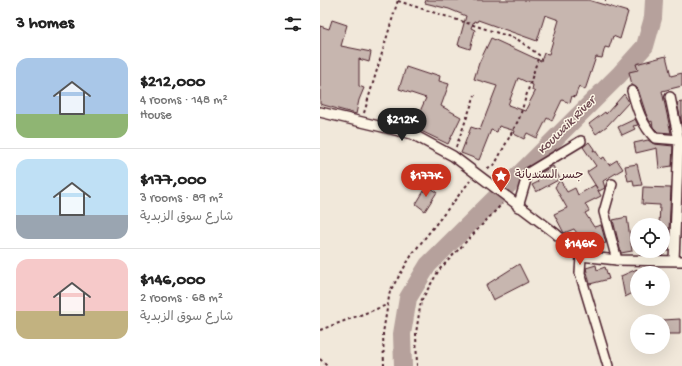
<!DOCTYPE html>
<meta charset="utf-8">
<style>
body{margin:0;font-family:"Gochi Hand","Playpen Sans Arabic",sans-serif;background:#f2f2f2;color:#222;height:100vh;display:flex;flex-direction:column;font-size:15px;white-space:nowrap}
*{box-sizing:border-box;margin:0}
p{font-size:13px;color:#767676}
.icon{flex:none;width:22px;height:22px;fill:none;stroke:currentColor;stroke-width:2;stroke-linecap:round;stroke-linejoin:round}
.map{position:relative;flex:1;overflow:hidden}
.panel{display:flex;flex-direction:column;background:#fff;width:320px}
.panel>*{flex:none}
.controls{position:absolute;left:310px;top:218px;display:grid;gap:8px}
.controls a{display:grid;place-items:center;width:40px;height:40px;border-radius:50%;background:#fff;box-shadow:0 4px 16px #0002;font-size:20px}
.price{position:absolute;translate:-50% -34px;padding:0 9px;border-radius:14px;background:#c8321e;color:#fff;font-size:13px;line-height:26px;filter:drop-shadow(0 1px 2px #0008)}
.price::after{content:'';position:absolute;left:50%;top:24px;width:12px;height:9px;margin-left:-6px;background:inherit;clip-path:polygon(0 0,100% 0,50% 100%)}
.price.current{background:#222;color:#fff}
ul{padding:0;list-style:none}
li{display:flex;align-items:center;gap:12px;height:100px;padding:0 16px}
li+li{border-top:1px solid #e0e0e0}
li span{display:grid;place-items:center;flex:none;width:112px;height:80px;border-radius:12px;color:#555}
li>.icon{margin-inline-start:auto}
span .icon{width:48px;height:48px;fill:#fffc;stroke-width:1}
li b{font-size:17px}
h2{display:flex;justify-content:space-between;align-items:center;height:48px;padding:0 16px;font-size:17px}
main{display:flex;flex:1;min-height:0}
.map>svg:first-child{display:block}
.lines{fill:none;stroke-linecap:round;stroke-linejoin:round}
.river{stroke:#b6a19c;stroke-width:18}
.building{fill:#c7b6af;stroke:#4a1f2b;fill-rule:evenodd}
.street-casing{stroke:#4a1f2b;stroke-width:12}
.path{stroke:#4a1f2b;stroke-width:2;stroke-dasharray:3 3;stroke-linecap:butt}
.street{stroke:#fcf5e5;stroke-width:9}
.labels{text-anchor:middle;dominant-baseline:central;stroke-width:3;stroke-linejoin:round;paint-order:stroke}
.poi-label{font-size:12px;fill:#4a1f2b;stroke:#fcf5e5;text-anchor:start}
.water-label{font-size:13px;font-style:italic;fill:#704c53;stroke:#fcf5e5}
</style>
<main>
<section class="panel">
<h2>3 homes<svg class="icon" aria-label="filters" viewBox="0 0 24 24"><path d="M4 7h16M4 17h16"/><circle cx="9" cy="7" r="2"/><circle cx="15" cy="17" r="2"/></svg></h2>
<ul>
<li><span style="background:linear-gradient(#a9c7e8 70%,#8fb573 0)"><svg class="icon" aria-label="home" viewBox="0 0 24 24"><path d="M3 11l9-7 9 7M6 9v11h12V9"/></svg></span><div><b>$212,000</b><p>4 rooms · 148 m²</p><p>House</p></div></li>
<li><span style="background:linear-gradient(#bfe0f5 70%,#9aa5b1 0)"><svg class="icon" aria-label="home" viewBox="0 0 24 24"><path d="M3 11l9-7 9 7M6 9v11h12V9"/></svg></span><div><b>$177,000</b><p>3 rooms · 89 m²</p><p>شارع سوق الزبدية</p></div></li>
<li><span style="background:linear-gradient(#f6c9c9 65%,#c2b280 0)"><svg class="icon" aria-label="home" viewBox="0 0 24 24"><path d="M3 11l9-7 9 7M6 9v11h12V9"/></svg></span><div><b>$146,000</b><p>2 rooms · 68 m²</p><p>شارع سوق الزبدية</p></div></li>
</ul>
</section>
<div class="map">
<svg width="362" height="366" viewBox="0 0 362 366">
<rect width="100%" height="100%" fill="#f1e8da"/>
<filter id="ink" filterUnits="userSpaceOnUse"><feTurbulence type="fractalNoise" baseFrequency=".025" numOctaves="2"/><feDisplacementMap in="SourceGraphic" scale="8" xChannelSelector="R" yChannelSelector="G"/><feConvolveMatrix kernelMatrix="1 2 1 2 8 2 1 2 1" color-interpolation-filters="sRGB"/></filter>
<g filter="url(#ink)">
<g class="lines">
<path class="river" d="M83 366 82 334 88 298 108 265 299 75 325 46 333 18 334 0"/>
</g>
<g class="building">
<path d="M106 0H268L308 12 300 39 293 36 289 48 285 47 282 58 276 57 265 90 259 86 255 97 252 96 250 103 242 100 232 121 227 118 217 138 207 133 204 139 194 134 195 131 179 126 177 132 171 130 159 160 141 153 151 127 160 130 177 86 154 79 159 63 171 38 221 61 224 53 229 54 239 20 225 15 217 41 158 20 157 22 154 21 151 28 155 30 150 49 138 45 146 16 129 9 105 3ZM198 78 213 85 212 90 215 92 205 111 188 105Z"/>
<path d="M12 20 27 25 21 46 51 52 49 62 39 59V86L44 88 39 100 36 114 0 104V26L9 29Z"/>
<path d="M346 56 351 76 362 73V86L342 91 351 133 338 132 333 127 332 121 330 122 326 114 318 89 312 85 309 72 318 70 316 64Z"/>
<path d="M86 67 110 75 111 73 120 76 119 81 129 84 121 106 141 117 128 144 93 127 106 98 79 89Z"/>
<path d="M304 94 309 102 287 126 276 134 269 124 285 112 286 114Z"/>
<path d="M362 102V125L357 103Z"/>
<path d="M315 119 318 125 313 126 315 129 302 135 298 127Z"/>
<path d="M328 140 334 144 353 146 352 166 339 168 337 148 316 153 314 143Z"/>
<path d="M269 142 274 149 273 151 275 150 281 159 284 157 289 165 297 160 303 169 283 181 285 188 279 191 267 172 276 166 263 147Z"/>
<path d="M317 164 322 185 314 186 313 180 308 181 305 166Z"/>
<path d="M233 166 240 179 216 192 212 185 218 182 215 176Z"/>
<path d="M240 180 247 192 255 188 258 195 275 185 281 196 265 204 269 211 265 213 274 227 281 225 286 243 279 245 274 232 261 239 254 229 244 233 234 214 247 208 235 187Z"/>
<path d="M107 186 117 192 105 211 96 204Z"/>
<path d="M323 187 351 188 348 251H343V225H339L340 205 322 204Z"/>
<path d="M307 217 312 251 301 253 293 220Z"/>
<path d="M199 264 208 282 173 300 166 285Z"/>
<path d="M276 265 277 270 285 267 289 279 270 284 266 268Z"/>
<path d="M317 269V291L305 297 301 276Z"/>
<path d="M360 319V334H343V320Z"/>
</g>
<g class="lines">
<g class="street-casing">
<g id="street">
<path d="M312 91C317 109 322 125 335 138L359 140 354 260"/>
<path d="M350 97 359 140"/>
<path d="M0 112 92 134 133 156 235 233 261 256 297 260 362 261"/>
<path d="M292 184 284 212 297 260"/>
<path d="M198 207 208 173 261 141"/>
<path d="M261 256 260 273 288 366"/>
</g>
</g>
<g class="path">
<path d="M285 0H286"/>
<path d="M78 1 197 39 219 55 199 119 175 164 166 169"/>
<path d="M44 113 78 0"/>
<path d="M136 147 155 95"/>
<path d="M0 330 67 305"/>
<path d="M0 359 7 366"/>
<path d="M64 366 63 333 70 291 93 253 150 181"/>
<path d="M97 366 96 333 101 301 119 270 182 204"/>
</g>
<use href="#street" class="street"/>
</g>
</g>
<defs>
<g id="sight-pin" transform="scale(1)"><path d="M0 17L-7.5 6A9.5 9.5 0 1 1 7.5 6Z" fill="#c8321e" stroke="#fcf5e5"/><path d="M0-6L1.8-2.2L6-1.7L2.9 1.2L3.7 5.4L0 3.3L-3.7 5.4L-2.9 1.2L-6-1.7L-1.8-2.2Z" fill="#fff"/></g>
</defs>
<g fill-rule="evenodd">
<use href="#sight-pin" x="181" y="176"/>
</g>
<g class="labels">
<g class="poi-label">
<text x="195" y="176">جسر السنديانة</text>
</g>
<g class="water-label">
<text transform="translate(247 126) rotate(-45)">Kouwaik River</text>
</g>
</g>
</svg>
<div class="controls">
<a><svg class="icon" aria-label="locate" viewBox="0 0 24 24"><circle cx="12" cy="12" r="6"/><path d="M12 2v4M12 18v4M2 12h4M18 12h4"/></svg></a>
<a>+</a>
<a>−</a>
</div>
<b class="price current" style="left:82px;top:142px">$212K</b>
<b class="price" style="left:106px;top:198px">$177K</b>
<b class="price" style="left:260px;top:266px">$146K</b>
</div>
</main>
